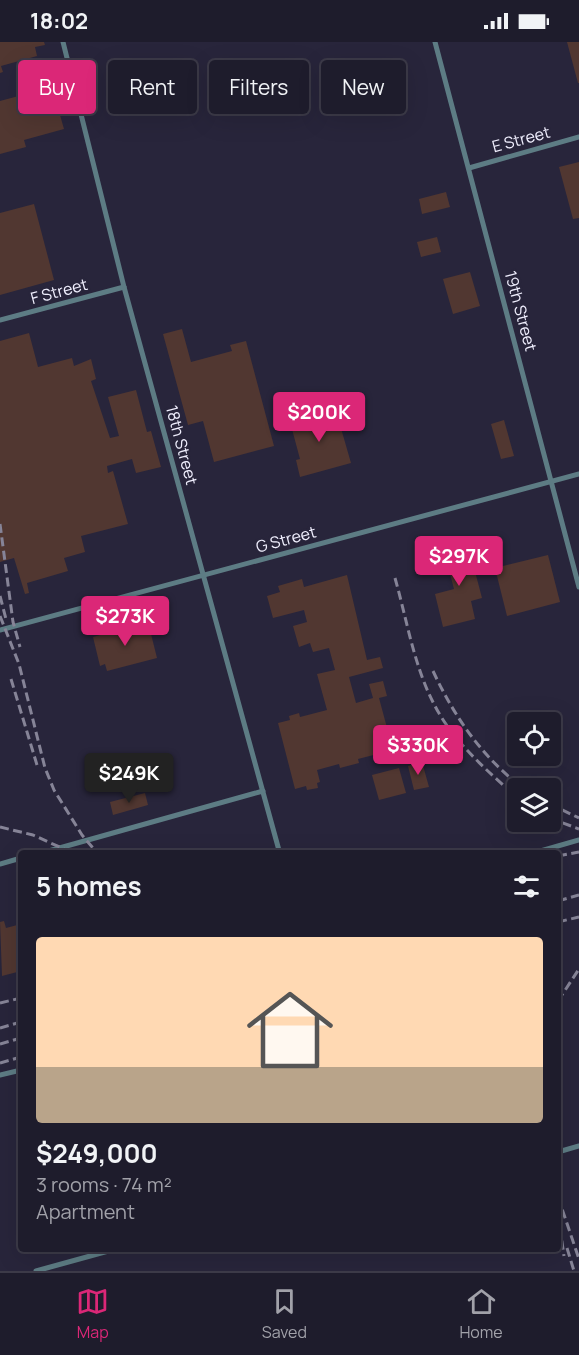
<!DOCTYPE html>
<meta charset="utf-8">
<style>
body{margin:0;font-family:Manrope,sans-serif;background:#2b2938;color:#f1f3f6;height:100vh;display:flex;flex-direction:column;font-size:22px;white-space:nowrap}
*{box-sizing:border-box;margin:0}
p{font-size:20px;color:#a1a1a9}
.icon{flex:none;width:33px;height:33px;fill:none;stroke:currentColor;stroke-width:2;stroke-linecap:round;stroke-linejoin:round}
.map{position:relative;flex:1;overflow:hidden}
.details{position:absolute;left:18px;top:808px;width:543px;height:402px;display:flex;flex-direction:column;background:#1e1c2c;border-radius:6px;box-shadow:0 6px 24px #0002,0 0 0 2px #3c3a48}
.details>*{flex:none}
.hud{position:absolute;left:18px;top:18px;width:543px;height:54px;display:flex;gap:12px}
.buttons{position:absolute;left:507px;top:670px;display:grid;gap:12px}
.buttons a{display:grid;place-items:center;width:54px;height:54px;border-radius:6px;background:#1e1c2c;box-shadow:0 6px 24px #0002,0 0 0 2px #3c3a48;font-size:30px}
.price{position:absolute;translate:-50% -51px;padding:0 14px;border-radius:6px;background:#db2777;color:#fff;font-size:20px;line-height:39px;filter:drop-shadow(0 2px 3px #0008)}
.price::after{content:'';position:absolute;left:50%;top:36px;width:18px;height:14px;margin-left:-9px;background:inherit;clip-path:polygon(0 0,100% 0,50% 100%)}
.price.on{background:#222;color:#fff}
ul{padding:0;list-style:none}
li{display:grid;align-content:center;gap:12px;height:318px;padding:0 18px}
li+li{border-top:2px solid #3c3a48}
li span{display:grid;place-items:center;height:186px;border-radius:6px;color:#555}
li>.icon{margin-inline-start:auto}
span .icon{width:108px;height:108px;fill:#fffc;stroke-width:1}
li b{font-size:26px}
h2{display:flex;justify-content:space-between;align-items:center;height:72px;padding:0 18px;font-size:26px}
.pill{padding:0 21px;border-radius:6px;background:#1e1c2c;box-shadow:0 6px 24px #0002,0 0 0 2px #3c3a48;font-size:21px;line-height:54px}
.pill.on{background:#db2777;color:#fff}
.status{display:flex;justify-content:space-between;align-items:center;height:42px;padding:0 30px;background:#1e1c2c;direction:ltr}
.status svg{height:16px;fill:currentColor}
.tabs{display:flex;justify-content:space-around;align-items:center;height:84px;border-top:2px solid #3c3a48;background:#1e1c2c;font-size:16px;color:#a1a1a9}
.tabs a{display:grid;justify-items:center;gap:3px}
.tabs .on{color:#db2777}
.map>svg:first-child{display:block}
.building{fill:#513731}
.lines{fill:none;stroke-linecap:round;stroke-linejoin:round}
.service{stroke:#5d7c84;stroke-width:5}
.rail{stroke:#868497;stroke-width:3;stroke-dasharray:9 4.5;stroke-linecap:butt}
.labels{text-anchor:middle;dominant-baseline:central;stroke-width:4.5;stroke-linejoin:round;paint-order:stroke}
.street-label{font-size:16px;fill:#f0effe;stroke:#28253b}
</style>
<div class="status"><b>18:02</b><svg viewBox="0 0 49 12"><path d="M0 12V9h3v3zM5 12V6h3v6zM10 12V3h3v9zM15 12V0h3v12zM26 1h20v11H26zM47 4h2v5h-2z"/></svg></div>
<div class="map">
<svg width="579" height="1229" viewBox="0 0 579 1229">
<rect width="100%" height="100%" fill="#28253b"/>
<g class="building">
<path d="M0 0H44L45 3 35 5 37 14 1 24 3 30 0 31Z"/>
<path d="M567 0H579V41H578Z"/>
<path d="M52 45 64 87 24 98 26 105 0 112V59Z"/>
<path d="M579 120V176L573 177 559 125Z"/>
<path d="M446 150 450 165 422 172 419 157Z"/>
<path d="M34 162 54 238 0 253V171Z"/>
<path d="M437 195 441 210 421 215 417 200Z"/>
<path d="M470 230 480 264 453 272 443 237Z"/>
<path d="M182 287 191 320 232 309 230 303 246 299 274 404 214 420 203 379 188 383 163 292Z"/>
<path d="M29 291 38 325 72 316 74 324 91 317 96 337 91 339 110 396 119 394 108 355 136 348 147 390 151 389 161 425 136 431 132 417 107 424 108 431 113 429 128 482 81 494 85 510 64 516 68 529 27 541 29 551 25 552 14 516 0 520V299Z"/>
<path d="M336 369 351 421 300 435 296 418 300 417 289 376 299 374 300 378Z"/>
<path d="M504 378 514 414 501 417 491 382Z"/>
<path d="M467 499 482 556 471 559 475 577 443 585 435 552 454 547 443 505Z"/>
<path d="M548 513 560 560 507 574 495 526Z"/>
<path d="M347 533 367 618 380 615 383 626 349 635 356 661 373 656 369 642 383 639 387 654 379 656 393 708 358 717 359 721 340 726 339 722 317 728 320 740 317 741 318 746 307 748 306 744 295 747 278 681 290 678 289 674 299 671 300 675 327 668 317 632 335 628 329 606 313 610 310 601 299 605 293 584 307 580 304 568 273 576 267 554 280 550 278 544 302 537 304 545Z"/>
<path d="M148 580 157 616 107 629 105 622 100 624 93 595Z"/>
<path d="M422 720 429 745 414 748 408 724Z"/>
<path d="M399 726 406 751 379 758 372 733Z"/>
<path d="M165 733 167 742 150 747 147 738Z"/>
<path d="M145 751 148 763 113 773 110 760Z"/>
<path d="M4 879 6 886 21 882V929L2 934 0 880Z"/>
</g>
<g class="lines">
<g class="service">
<path d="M63 0 124 245 280 812"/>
<path d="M435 0 579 545"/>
<path d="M469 126 579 95"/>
<path d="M0 278 124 245"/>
<path d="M0 588 579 432"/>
<path d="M38 812 263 749"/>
<path d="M530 812 579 798"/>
<path d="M0 822 21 816"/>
<path d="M558 886H560"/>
<path d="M0 1033 21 1028"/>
<path d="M558 1110 579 1104"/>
<path d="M36 1229 112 1208"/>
</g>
<g class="rail">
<path d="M0 482 13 580 20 605"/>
<path d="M395 536C407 578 414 625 435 664 453 699 488 730 518 756"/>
<path d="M0 554 6 577"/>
<path d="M0 574 19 622 45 726 54 748 82 793 98 812"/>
<path d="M433 629C455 676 482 715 524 747"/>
<path d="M11 637 37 723"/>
<path d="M550 762 579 776"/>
<path d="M550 776 579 787"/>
<path d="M0 785 33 793 75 812"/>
<path d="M558 814 579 810"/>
<path d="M558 859 579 853"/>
<path d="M558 880 579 875"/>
<path d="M558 959 579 927"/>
<path d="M0 961 21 956"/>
<path d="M0 986 21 980"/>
<path d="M0 1002 21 996"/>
<path d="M0 1021 21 1015"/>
<path d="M558 1155 579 1217"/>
<path d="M558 1172 564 1214"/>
<path d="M567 1206 574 1229"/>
</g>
</g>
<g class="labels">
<g class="street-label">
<text transform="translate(521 97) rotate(-15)">E Street</text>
<text transform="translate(59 249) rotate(-15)">F Street</text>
<text transform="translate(521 269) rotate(75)">19th Street</text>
<text transform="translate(182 403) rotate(75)">18th Street</text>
<text transform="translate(286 497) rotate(-15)">G Street</text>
</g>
</g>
</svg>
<div class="buttons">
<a><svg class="icon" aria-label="locate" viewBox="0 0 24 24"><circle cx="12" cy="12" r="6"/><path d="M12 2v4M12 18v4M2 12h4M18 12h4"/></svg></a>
<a><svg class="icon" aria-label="layers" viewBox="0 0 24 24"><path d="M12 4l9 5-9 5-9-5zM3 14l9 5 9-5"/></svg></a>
</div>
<b class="price" style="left:319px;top:401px">$200K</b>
<b class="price" style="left:459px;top:545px">$297K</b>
<b class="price" style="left:125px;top:605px">$273K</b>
<b class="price" style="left:418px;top:734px">$330K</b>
<b class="price on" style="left:129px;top:762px">$249K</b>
<div class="hud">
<a class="pill on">Buy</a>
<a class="pill">Rent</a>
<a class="pill">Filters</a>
<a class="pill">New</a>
</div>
<section class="details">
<h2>5 homes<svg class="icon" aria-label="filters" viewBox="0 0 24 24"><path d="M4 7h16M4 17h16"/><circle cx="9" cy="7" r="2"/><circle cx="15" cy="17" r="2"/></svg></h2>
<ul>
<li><span style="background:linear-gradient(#ffd9b3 70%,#b9a48a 0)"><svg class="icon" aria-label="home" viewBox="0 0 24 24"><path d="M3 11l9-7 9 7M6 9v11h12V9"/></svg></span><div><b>$249,000</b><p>3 rooms · 74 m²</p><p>Apartment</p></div></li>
</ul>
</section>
</div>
<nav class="tabs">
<a class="on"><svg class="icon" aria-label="map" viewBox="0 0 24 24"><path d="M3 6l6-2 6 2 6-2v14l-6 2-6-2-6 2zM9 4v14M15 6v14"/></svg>Map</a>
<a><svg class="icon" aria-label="saved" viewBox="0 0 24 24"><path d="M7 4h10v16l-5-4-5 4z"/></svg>Saved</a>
<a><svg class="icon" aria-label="home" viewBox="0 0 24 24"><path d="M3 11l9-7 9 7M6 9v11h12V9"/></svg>Home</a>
</nav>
